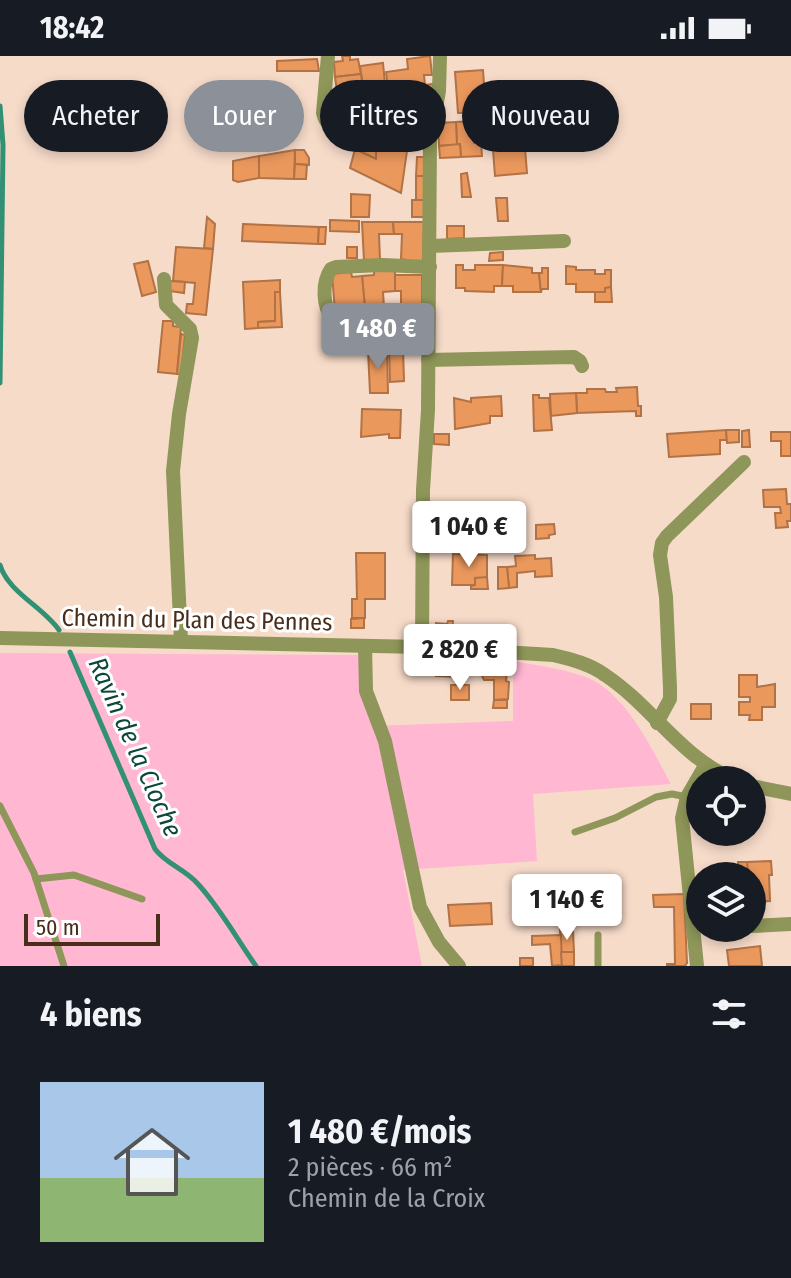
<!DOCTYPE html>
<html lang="fr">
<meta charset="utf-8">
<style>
body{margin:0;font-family:"Fira Sans Condensed",sans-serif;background:#242831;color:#f1f3f6;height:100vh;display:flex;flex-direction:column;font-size:30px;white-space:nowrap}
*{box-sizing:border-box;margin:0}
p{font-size:26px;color:#9ea1a6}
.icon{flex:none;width:44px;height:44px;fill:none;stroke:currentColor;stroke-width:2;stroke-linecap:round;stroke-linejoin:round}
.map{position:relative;height:910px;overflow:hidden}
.drawer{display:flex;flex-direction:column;background:#171b24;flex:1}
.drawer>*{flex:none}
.hud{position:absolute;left:24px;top:24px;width:744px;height:72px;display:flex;gap:16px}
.buttons{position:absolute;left:686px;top:710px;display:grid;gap:16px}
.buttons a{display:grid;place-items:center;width:80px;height:80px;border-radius:50%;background:#171b24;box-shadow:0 4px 12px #0003;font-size:40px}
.scale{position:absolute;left:24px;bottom:20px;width:136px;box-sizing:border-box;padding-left:8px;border:4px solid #482d1a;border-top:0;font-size:22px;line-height:28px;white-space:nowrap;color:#482d1a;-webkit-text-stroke:6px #fff;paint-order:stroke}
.price{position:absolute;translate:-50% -68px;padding:0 18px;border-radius:8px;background:#fff;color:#222;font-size:26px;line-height:52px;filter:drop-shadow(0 2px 4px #0008)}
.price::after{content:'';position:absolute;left:50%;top:48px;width:24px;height:18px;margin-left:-12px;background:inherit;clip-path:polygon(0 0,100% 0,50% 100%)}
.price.current{background:#8c9099;color:#fff}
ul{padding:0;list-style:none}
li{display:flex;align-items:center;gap:24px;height:200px;padding:0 40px}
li+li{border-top:2px solid #363941}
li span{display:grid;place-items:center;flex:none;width:224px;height:160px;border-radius:0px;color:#555}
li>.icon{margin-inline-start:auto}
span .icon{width:96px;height:96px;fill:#fffc;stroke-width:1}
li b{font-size:34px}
h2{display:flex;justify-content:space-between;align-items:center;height:96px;padding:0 40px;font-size:34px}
.pill{padding:0 28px;border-radius:36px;background:#171b24;box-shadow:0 4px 12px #0003;font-size:28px;line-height:72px}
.pill.current{background:#8c9099;color:#fff}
.status{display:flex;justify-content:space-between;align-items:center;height:56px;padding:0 40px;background:#171b24;direction:ltr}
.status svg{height:22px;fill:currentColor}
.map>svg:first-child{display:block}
.green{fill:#ffb7d2}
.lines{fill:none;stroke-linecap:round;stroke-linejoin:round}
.stream{stroke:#329075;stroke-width:5}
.building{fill:#eb985d;stroke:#b17246;stroke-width:2}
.service{stroke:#8e9659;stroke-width:7}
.minor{stroke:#8e9659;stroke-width:14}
.labels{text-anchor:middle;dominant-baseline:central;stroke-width:6;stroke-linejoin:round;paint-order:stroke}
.street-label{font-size:24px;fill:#482d1a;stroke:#fff}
.water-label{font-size:26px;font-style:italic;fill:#0c473b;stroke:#fff}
</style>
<div class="status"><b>18:42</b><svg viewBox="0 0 49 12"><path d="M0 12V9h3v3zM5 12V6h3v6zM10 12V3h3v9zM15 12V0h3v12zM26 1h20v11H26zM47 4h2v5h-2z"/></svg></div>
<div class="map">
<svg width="791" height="910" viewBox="0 0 791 910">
<rect width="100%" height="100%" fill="#f7dbc9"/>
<path class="green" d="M0 597 358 599 372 670 513 665V605C535 609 579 615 598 627 633 651 651 692 671 728L533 738 537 805 403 814 422 910H0Z"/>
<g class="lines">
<g class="stream">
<path d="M0 50 3 89 0 327"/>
<path d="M0 509C8 536 43 551 59 574"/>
<path d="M70 596 155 793C166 808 185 813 198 828 220 852 237 883 256 910"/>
</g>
</g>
<g class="building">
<path d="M342 0H350V4L358 3 361 18 335 21 334 6 343 5Z"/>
<path d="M430 0 432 19H424L425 29 433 28 432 43 390 49 386 16 408 13 407 3Z"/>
<path d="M317 3 319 15H277V5Z"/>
<path d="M383 7 385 28 363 31 360 10Z"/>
<path d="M483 14 486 56 458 57 455 16Z"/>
<path d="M361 18 363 33 337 36 335 21Z"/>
<path d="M388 28 390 49 369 52 370 58 360 60 356 34Z"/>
<path d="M394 62H410L411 80 395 81Z"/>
<path d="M519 64V67H523L527 117 495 120 492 81 498 80 497 66Z"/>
<path d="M473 65 474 87 481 86 482 100 461 101 460 88 457 89 456 66Z"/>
<path d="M456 66 457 89 439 90 438 67Z"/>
<path d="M361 75 376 79V103L355 93Z"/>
<path d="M376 79 394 87 408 88 401 137 350 112 355 93 376 103Z"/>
<path d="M460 88 461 101 440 102 439 90Z"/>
<path d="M295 94 294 123 259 122V100Z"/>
<path d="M295 94H304L309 102V109L295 108Z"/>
<path d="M259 100V122L238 126 233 124V105Z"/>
<path d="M417 101H425V120H416Z"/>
<path d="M295 108 307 109 306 123H294Z"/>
<path d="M467 117 471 141H462L461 118Z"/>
<path d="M416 120H425L424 144H416Z"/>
<path d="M351 138 370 139 369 161H351Z"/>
<path d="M496 142H507L508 165H498Z"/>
<rect x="412" y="144" width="12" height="17"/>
<path d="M207 161 215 168 213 193 204 192Z"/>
<path d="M330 164 359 165V176L330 175Z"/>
<path d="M362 166H393L394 178H379L380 204 364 205Z"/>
<path d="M393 166H424L423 207 401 203 402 178H394Z"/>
<path d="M243 168 319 171 318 188 242 185Z"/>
<path d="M447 170H464V182L447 183Z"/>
<path d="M319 171H326L325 188H318Z"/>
<path d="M176 191 213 193 206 259 186 257 187 248H193L195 227 173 225Z"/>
<rect x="347" y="191" width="10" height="11"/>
<path d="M503 196V204L489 205 490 197Z"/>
<path d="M148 205 156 236 142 240 134 208Z"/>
<path d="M456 209H463V214H475V209H503L502 230H494V236L465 235V232H456Z"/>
<path d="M503 209 532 212V217H539L541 236H513V230H502Z"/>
<path d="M566 210 576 211V214H595V218H605V214H611V231L605 232V236H576V228H566Z"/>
<path d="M542 212H548V233H542L541 236 539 217H542Z"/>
<path d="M374 214H395V235L383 236 384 251 365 252 362 220 374 219Z"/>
<path d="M351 216 352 221 362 220 365 252 335 255 332 218Z"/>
<path d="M395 219H422V262L401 261V235H395Z"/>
<path d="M280 224V236H275V265L258 266V272L245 273 243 226Z"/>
<path d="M170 225 185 226 184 237 169 235Z"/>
<path d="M611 231 612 246H595V236H605V232Z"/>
<path d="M275 236H280L282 271 258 272V266L275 265Z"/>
<path d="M163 265H173V270L181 271 177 318 158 316Z"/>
<path d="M181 278 185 279 181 318H177Z"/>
<path d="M403 292 404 325 390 326 389 293Z"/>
<path d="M387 293 388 337H370L368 294Z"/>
<path d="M637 331 638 350H641V360H636V355L577 357 576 337H587V333H605L606 336H617L616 332Z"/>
<path d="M576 337 577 357 551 360 550 338Z"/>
<path d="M533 339H539V342H549L552 374 534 375Z"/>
<path d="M501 340 502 360H490V367L455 373 454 342 471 346V342Z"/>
<path d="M362 353 401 354 400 382H389V378L361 381Z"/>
<path d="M726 374 727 384H720V398L669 401 667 378Z"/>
<path d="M726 374H739V386L727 387Z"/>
<path d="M749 374 750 391H742V375Z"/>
<path d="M771 376H791V400H781V385H771Z"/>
<path d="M434 378H449V389L434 388Z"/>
<path d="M786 433 787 448H791V465H787L788 471 776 472 775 457H781L780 451H764L763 434Z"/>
<path d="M554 468 555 478 549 479V482L536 483V469Z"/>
<path d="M356 497H385V543H365V562H352V543H357Z"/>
<path d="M453 498 487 499V523L475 522V529H452Z"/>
<path d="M535 499V503L551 502 552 520 535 521V515L517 517V531L509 532 507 511 516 510 515 500Z"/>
<path d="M498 511H507L509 532 498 533Z"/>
<path d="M487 521 488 533H471V530L475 529V522Z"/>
<path d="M364 562V572H351V563Z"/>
<path d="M448 565H453L452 579 455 582 436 581V567L447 568Z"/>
<path d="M437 602 464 603 463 621 436 620Z"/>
<path d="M482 603H508V608L502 607V615H507L506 625 509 626 508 643 494 644V624H484L482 620Z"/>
<path d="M739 619H757V631L775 628V651H762V664H749L750 659H739V646H750V641H739Z"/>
<rect x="451" y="629" width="18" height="15"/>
<path d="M494 644H507V652H493Z"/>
<rect x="691" y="648" width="20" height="15"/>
<path d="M771 805 772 819H769L770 845 752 846V820H748L747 806Z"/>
<path d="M738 806H747L748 820H739Z"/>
<path d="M684 838 687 907 685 910H667V908H675L674 851H654L653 839Z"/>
<path d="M592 841 593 853 571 854 572 876 560 875 559 843Z"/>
<path d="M491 847 492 868 450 870 448 849Z"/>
<path d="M560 875 573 876 574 896H561Z"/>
<path d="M561 879 562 909 552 910 550 888 532 889V880Z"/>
<path d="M760 890 762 910H729L727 894Z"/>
<path d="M561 896H574V910H562Z"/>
<rect x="520" y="902" width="13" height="8"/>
</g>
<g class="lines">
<g class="service">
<path d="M0 750 34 817 64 910"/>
<path d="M575 776 615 762 656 741 672 738 687 741"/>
<path d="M36 823 74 819 142 843"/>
<path d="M598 879V910"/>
</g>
<g class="minor">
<path d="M328 0 323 57C332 92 379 55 396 54 408 53 422 58 434 59"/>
<path d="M430 190 564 185"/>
<path d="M164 223 166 249 190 273 192 282 179 358 173 415 181 585"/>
<path d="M428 275 333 262C322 251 322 226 331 213L336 211 382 209 430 211"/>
<path d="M428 304 574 301 580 305 582 310"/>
<path d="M0 582 422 591 553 599C571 603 590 608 605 619 652 650 681 702 735 724"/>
<path d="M365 590 366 635 385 685 420 851 439 886 459 910"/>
<path d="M422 591 423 434 428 354 430 83 439 35 440 0"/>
<path d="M657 667 670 643V632L666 541 660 499 662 487 667 480 744 406"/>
<path d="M752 730 791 738"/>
<path d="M752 870 791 868"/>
<path d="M697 910 682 762 687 741 706 708"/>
</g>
</g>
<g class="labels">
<g class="street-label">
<text transform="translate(197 564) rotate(1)">Chemin du Plan des Pennes</text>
</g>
<g class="water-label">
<text transform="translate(135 691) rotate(66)">Ravin de la Cloche</text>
</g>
</g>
</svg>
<div class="buttons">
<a><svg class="icon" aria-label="locate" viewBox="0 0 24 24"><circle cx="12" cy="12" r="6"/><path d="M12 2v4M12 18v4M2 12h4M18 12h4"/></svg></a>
<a><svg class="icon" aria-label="layers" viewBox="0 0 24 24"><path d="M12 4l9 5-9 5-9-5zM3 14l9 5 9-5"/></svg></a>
</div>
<div class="scale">50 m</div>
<b class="price current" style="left:378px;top:315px">1 480 €</b>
<b class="price" style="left:469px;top:513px">1 040 €</b>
<b class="price" style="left:460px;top:636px">2 820 €</b>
<b class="price" style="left:567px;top:886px">1 140 €</b>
<div class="hud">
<a class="pill">Acheter</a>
<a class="pill current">Louer</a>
<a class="pill">Filtres</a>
<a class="pill">Nouveau</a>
</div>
</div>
<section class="drawer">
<h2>4 biens<svg class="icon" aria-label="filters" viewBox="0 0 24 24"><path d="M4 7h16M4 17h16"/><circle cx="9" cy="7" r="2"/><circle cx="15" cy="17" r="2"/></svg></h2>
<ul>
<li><span style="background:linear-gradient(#a9c7e8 60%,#8fb573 0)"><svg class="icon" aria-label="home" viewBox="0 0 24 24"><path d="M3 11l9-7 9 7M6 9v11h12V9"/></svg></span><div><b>1 480 €/mois</b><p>2 pièces · 66 m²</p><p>Chemin de la Croix</p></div></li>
</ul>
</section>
